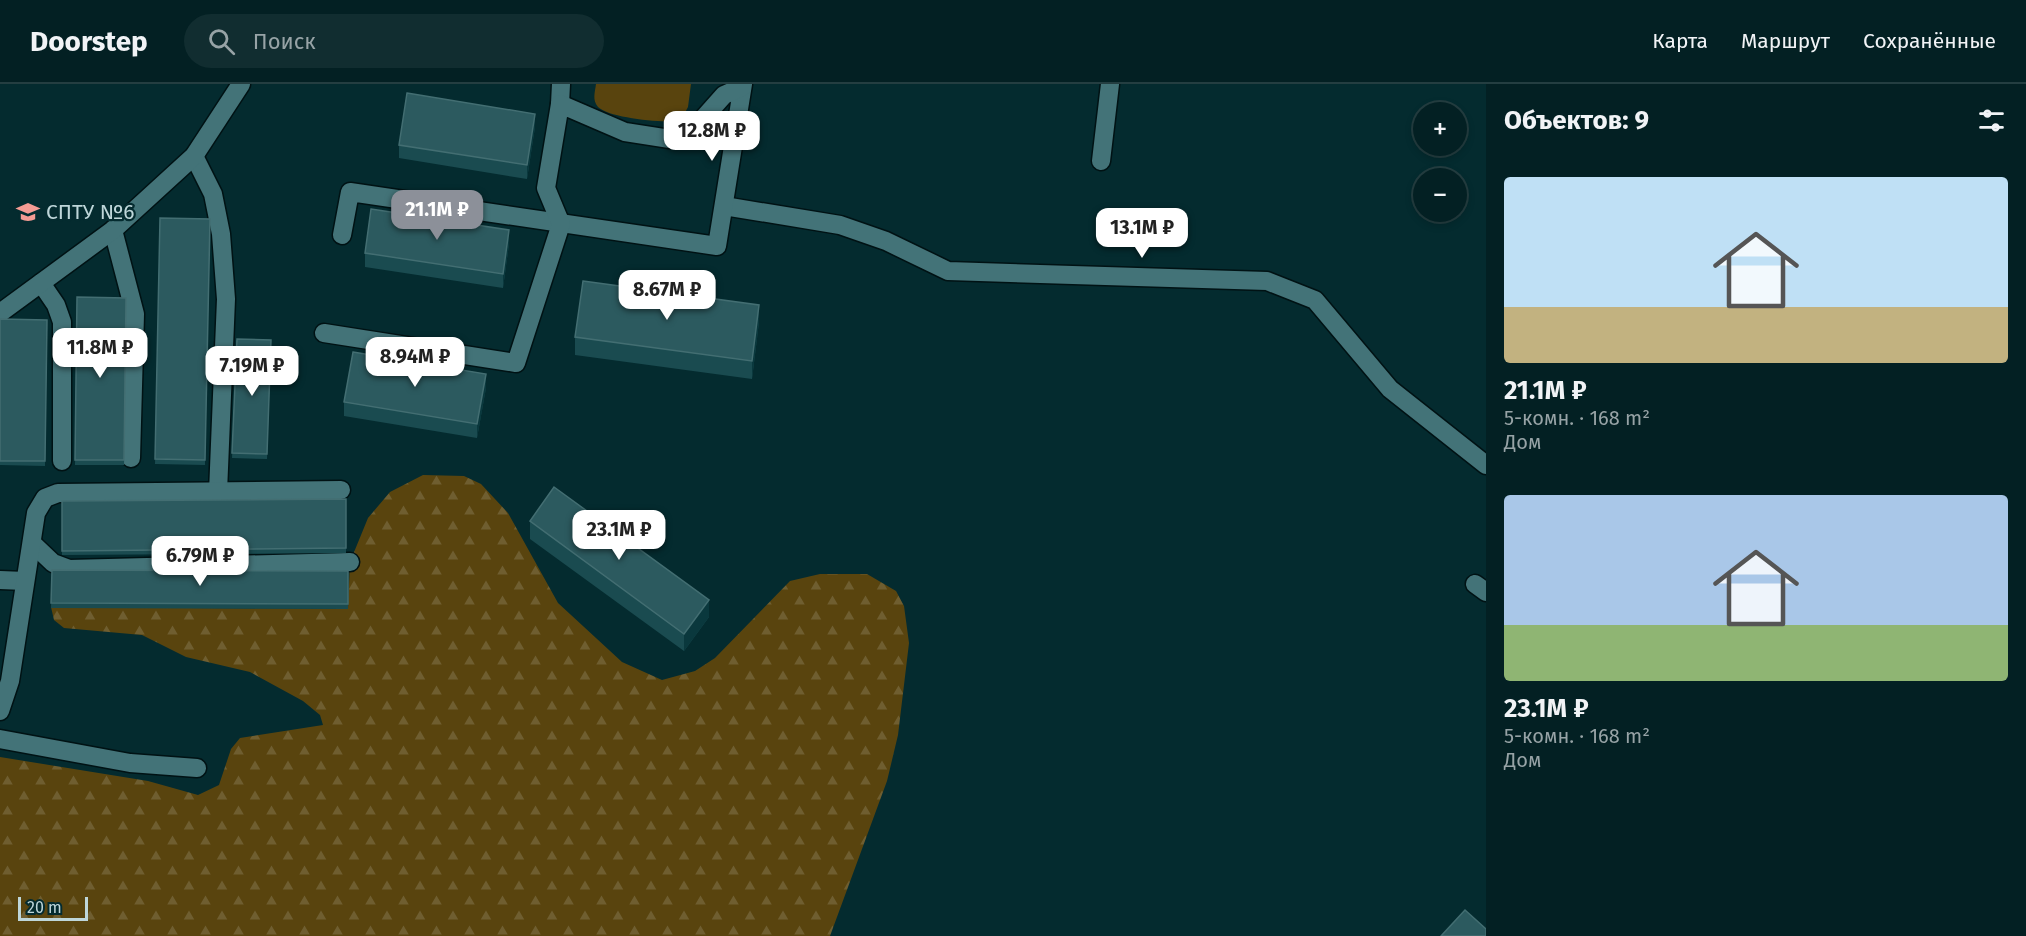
<!DOCTYPE html>
<html lang="ru">
<meta charset="utf-8">
<style>
body{margin:0;font-family:"Fira Sans",sans-serif;background:#112d30;color:#f1f3f6;height:100vh;display:flex;flex-direction:column;font-size:22px;white-space:nowrap}
*{box-sizing:border-box;margin:0}
p{font-size:20px;color:#97a3a6}
.icon{flex:none;width:33px;height:33px;fill:none;stroke:currentColor;stroke-width:2;stroke-linecap:round;stroke-linejoin:round}
.map{position:relative;flex:1;overflow:hidden}
.sheet{display:flex;flex-direction:column;background:#032023;width:540px}
.sheet>*{flex:none}
.fabs{position:absolute;left:1413px;top:18px;display:grid;gap:12px}
.fabs a{display:grid;place-items:center;width:54px;height:54px;border-radius:50%;background:#032023;box-shadow:0 3px 9px #0003,0 0 0 2px #243e41;font-size:30px}
.scale{position:absolute;left:18px;bottom:15px;width:70px;box-sizing:border-box;padding-left:6px;border:3px solid #bed6d9;border-top:0;font-size:16px;line-height:21px;white-space:nowrap;color:#bed6d9;-webkit-text-stroke:4px #042b2f;paint-order:stroke}
.price{position:absolute;translate:-50% -51px;padding:0 14px;border-radius:12px;background:#fff;color:#222;font-size:20px;line-height:39px;filter:drop-shadow(0 2px 3px #0008)}
.price::after{content:'';position:absolute;left:50%;top:36px;width:18px;height:14px;margin-left:-9px;background:inherit;clip-path:polygon(0 0,100% 0,50% 100%)}
.price.active{background:#8c9099;color:#fff}
ul{padding:0;list-style:none}
li{display:grid;align-content:center;gap:12px;height:318px;padding:0 18px}
li span{display:grid;place-items:center;height:186px;border-radius:6px;color:#555}
li>.icon{margin-inline-start:auto}
span .icon{width:108px;height:108px;fill:#fffc;stroke-width:1}
li b{font-size:26px}
h2{display:flex;justify-content:space-between;align-items:center;height:72px;padding:0 18px;font-size:26px}
header{display:flex;align-items:center;gap:36px;box-sizing:border-box;height:84px;padding:0 30px;background:#032023;border-bottom:2px solid #243e41}
header strong{font-size:28px}
nav{display:flex;gap:33px;margin-inline-start:auto;font-size:21px}
.search{width:420px;height:54px;background:#112d30;display:flex;align-items:center;gap:15px;box-sizing:border-box;padding:0 21px;border-radius:33px;color:#97a3a6;font-size:22px}
main{display:flex;flex:1;min-height:0}
.map>svg:first-child{display:block}
.green{fill:#59440e}
.forest{fill:url(#forest-firs)}
.lines{fill:none;stroke-linecap:round;stroke-linejoin:round}
.minor-casing{stroke:#001214;stroke-width:21}
.minor{stroke:#437378;stroke-width:18}
.wall{fill:#1a4b50}
.shaded-wall{fill:#0a383d}
.building{fill:#2c5a5f;stroke:#436e72;stroke-width:1.5}
.labels{text-anchor:middle;dominant-baseline:central;stroke-width:4.5;stroke-linejoin:round;paint-order:stroke}
.poi-label{font-size:21px;fill:#bed6d9;stroke:#042b2f;text-anchor:start}
</style>
<header>
<strong>Doorstep</strong>
<div class="search"><svg class="icon" aria-label="search" viewBox="0 0 24 24"><circle cx="10" cy="10" r="6"/><path d="M15 15l6 6"/></svg>Поиск</div>
<nav><a>Карта</a><a>Маршрут</a><a>Сохранённые</a></nav>
</header>
<main>
<div class="map">
<svg width="1486" height="852" viewBox="0 0 1486 852">
<defs>
<pattern id="forest-firs" width="22" height="20" patternUnits="userSpaceOnUse" patternTransform="scale(1.5)"><rect width="22" height="20" fill="#59440e"/><path d="M5 1l3.5 6h-7zM16 11l3.5 6h-7z" fill="#6f5e30"/></pattern>
</defs>
<rect width="100%" height="100%" fill="#042b2f"/>
<path class="green" d="M596 0H691L688 23 681 36C666 40 609 34 598 23 592 16 595 8 596 0Z"/>
<path class="forest" d="M423 391 464 392 481 400 508 429 558 519 622 578 662 596 695 587 715 574 790 497 820 490H867L896 507 904 522 909 559 898 651 887 697 830 852H0V673L148 697 198 711 219 701 231 665 240 654 323 641 320 631 303 617 250 588 186 573 142 551 64 544 54 536 51 523 348 525 350 478 368 434 390 408Z"/>
<g class="lines">
<g class="minor-casing">
<g id="minor">
<path d="M560 20 561 0"/>
<path d="M194 72 213 110 221 150 226 215 218 408"/>
<path d="M1101 77 1110 0"/>
<path d="M724 122 840 141 886 157 948 187 1267 197 1315 216 1390 305 1486 381"/>
<path d="M113 146 135 230 131 374"/>
<path d="M342 151 350 108 717 162 743 0"/>
<path d="M41 199 56 221 62 238V377"/>
<path d="M0 229 113 146 194 72 241 0"/>
<path d="M324 249 516 279 561 140 546 104 560 20 625 48 670 55 692 47 724 11 742 3"/>
<path d="M33 460 53 479 69 485 350 478"/>
<path d="M0 496 25 497"/>
<path d="M1475 500 1486 508"/>
<path d="M0 627 10 597 36 429 45 414 58 409 341 406"/>
<path d="M0 655 130 679 197 684"/>
</g>
</g>
<use href="#minor" class="minor"/>
</g>
<g class="wall">
<path d="M535 43 527 95 399 74V61Z"/>
<path d="M160 134 210 135 205 381 155 380Z"/>
<path d="M509 160 503 204 365 183V169Z"/>
<path d="M77 213 126 214 124 381H75Z"/>
<path d="M0 235 47 236 45 382 0 381Z"/>
<path d="M759 238 752 295 575 271V253Z"/>
<path d="M237 255 271 256 267 375 232 374Z"/>
<path d="M486 304 477 354 344 332V318Z"/>
<path d="M346 415V469L62 471V417Z"/>
<path d="M530 437 709 533 684 567 530 455Z"/>
<path d="M52 486 348 487V525L51 524Z"/>
</g>
<g class="shaded-wall">
<path d="M535 30V43L527 95V81Z"/>
<path d="M509 146V160L503 204V190Z"/>
<path d="M759 221V238L752 295V277Z"/>
<path d="M486 290V304L477 354V340Z"/>
<path d="M709 516V533L684 567V550Z"/>
</g>
<g class="building">
<path d="M407 9 535 30 527 81 399 61Z"/>
<path d="M371 125 509 146 503 190 365 169Z"/>
<path d="M160 134 210 135 205 376 155 375Z"/>
<path d="M583 197 759 221 752 277 575 253Z"/>
<path d="M77 213 126 214 124 376H75Z"/>
<path d="M0 235 47 236 45 377H0Z"/>
<path d="M237 255 271 256 267 370 232 369Z"/>
<path d="M353 268 486 290 477 340 344 318Z"/>
<path d="M554 403 709 516 684 550 530 437Z"/>
<path d="M346 415V464L62 467V417Z"/>
<path d="M52 486 348 487V520L51 519Z"/>
<path d="M1465 826 1486 845V852H1441Z"/>
</g>
<defs>
<g id="university-bare" transform="scale(1.8)"><path d="M0-5L7-2L0 1L-7-2ZM-4 1L0 2.5L4 1V4Q0 6-4 4Z" fill="#f59c94" stroke="#042b2f" stroke-width="2.5" paint-order="stroke"/></g>
</defs>
<g fill-rule="evenodd">
<use href="#university-bare" x="28" y="128"/>
</g>
<g class="labels">
<g class="poi-label">
<text x="46" y="128">СПТУ №6</text>
</g>
</g>
</svg>
<div class="fabs">
<a>+</a>
<a>−</a>
</div>
<div class="scale">20 m</div>
<b class="price" style="left:712px;top:78px">12.8M ₽</b>
<b class="price active" style="left:437px;top:157px">21.1M ₽</b>
<b class="price" style="left:1142px;top:175px">13.1M ₽</b>
<b class="price" style="left:667px;top:237px">8.67M ₽</b>
<b class="price" style="left:100px;top:295px">11.8M ₽</b>
<b class="price" style="left:415px;top:304px">8.94M ₽</b>
<b class="price" style="left:252px;top:313px">7.19M ₽</b>
<b class="price" style="left:619px;top:477px">23.1M ₽</b>
<b class="price" style="left:200px;top:503px">6.79M ₽</b>
</div>
<section class="sheet">
<h2>Объектов: 9<svg class="icon" aria-label="filters" viewBox="0 0 24 24"><path d="M4 7h16M4 17h16"/><circle cx="9" cy="7" r="2"/><circle cx="15" cy="17" r="2"/></svg></h2>
<ul>
<li><span style="background:linear-gradient(#bfe0f5 70%,#c2b280 0)"><svg class="icon" aria-label="home" viewBox="0 0 24 24"><path d="M3 11l9-7 9 7M6 9v11h12V9"/></svg></span><div><b>21.1M ₽</b><p>5-комн. · 168 m²</p><p>Дом</p></div></li>
<li><span style="background:linear-gradient(#a9c7e8 70%,#8fb573 0)"><svg class="icon" aria-label="home" viewBox="0 0 24 24"><path d="M3 11l9-7 9 7M6 9v11h12V9"/></svg></span><div><b>23.1M ₽</b><p>5-комн. · 168 m²</p><p>Дом</p></div></li>
</ul>
</section>
</main>
